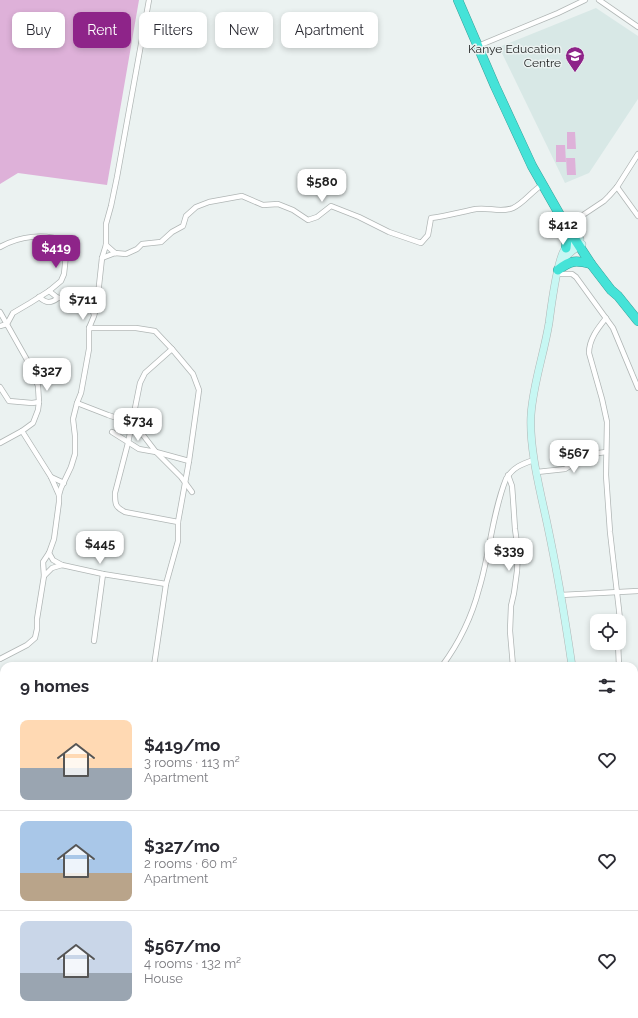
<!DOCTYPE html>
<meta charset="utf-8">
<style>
body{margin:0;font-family:Raleway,sans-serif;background:#f7f7f7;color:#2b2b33;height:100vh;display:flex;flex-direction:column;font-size:15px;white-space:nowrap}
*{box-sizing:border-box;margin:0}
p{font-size:13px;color:#7c7c81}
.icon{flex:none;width:22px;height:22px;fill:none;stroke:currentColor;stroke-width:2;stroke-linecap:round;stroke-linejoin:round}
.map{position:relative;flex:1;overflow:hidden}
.side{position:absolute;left:0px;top:662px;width:638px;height:356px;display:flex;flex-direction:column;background:#fff;border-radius:12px 12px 0 0;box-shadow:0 2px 6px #0003}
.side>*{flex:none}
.hud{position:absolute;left:12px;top:12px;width:400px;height:36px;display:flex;gap:8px}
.fabs{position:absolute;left:590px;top:614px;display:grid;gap:8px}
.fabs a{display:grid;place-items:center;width:36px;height:36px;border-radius:8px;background:#fff;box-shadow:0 2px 6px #0003;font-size:20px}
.price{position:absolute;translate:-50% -34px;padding:0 9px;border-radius:8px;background:#fff;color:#222;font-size:13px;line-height:26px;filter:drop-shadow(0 1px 2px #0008)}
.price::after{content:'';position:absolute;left:50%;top:24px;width:12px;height:9px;margin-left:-6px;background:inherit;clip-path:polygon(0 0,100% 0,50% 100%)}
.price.on{background:#8e2489;color:#fff}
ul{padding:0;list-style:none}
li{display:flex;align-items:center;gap:12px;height:100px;padding:0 20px}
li+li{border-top:1px solid #e1e1e2}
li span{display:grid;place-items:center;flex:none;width:112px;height:80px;border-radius:8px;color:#555}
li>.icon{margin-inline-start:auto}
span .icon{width:48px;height:48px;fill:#fffc;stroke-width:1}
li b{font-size:17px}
h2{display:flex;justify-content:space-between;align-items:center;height:48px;padding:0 20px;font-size:17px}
.chip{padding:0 14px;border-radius:8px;background:#fff;box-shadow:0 2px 6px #0003;font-size:14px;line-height:36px}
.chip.on{background:#8e2489;color:#fff}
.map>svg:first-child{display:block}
.built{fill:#d8e8e6}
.green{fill:#deb1d9}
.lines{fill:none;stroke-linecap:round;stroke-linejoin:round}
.street-casing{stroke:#b0b6b5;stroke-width:6}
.secondary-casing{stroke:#b0b6b5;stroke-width:8}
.highway-casing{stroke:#39a19a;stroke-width:10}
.street{stroke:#fff;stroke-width:4.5}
.secondary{stroke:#c7f7f3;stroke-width:7}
.highway{stroke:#45e3d8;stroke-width:9}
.labels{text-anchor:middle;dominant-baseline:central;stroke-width:3;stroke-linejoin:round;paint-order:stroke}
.poi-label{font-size:12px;fill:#242626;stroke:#ebf2f1;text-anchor:end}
</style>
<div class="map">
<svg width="638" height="1018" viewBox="0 0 638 1018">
<rect width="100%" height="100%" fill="#ebf2f1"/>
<path class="built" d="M596 8 638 36V99L589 173 565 183 499 47Z"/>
<g class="green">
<path d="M0 0H139L107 185 18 173 0 184Z"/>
<path d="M567 132H575L576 149H567Z"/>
<path d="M556 145H565L566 162H556Z"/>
<path d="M566 158H575L576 175H567Z"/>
</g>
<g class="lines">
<g class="street-casing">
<g id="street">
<path d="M599 0 638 27"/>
<path d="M478 46 558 13 585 0"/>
<path d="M617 187 638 216"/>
<path d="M580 217 604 201 609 196 617 187 638 154"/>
<path d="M106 245 115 253"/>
<path d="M0 247C20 236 44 233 65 241L67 245 64 274 61 281 49 291 30 303 13 313 7 324 0 326"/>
<path d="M102 258 115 253 126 254 137 249 142 244 161 242 172 232 183 226 186 216 196 207 209 202 242 196 263 205 278 204 293 210 308 220 317 217 331 206 359 217 389 232 421 243 428 235 431 218C446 216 461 212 476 209 488 207 501 213 513 208 524 203 532 191 542 185"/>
<path d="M557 274H572L576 277 613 328 638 388"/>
<path d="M49 291 58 298 75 297 84 302 92 308 94 315"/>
<path d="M39 297C46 303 50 304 58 298"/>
<path d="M0 312 31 367 38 386 39 402 38 410 33 423 22 431 0 443"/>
<path d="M606 318C598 328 589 339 589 353L602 399 607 422 606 475 610 532 619 610 620 620 619 623"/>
<path d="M89 328H136L155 331 172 349 193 374 199 390 189 461 178 522V541L166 584 154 666"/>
<path d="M172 349 145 373 140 383 128 443 115 493C115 504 115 507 125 512L178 522"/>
<path d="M0 387 9 401 32 403 39 402"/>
<path d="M77 403 108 415 123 420 131 428 143 435 156 452 181 477 192 492"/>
<path d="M22 431 51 477 59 495"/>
<path d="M112 432 139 449 156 452 189 461"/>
<path d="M537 472 565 469 573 464 580 458 584 455 606 452"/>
<path d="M508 475 512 486 513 499 515 529 518 551 517 571 514 593 511 606 510 631 513 666"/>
<path d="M51 477 64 483"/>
<path d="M49 553 53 560 62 565"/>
<path d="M44 576 52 568 62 565 103 574 166 584"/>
<path d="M561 595 638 591"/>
<path d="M94 641 103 574"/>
<path d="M618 643 619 666"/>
<path d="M0 659 27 645 35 638 37 629V619L44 576 43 562 49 553 54 539 59 502V495L61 488 71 467 75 454V436L73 419 77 403 81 393 89 349V328L94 316 97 304 102 258 106 245V224L111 206 117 177 149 0"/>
<path d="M442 666C459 643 472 616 479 589 490 553 492 514 506 479 513 467 522 464 534 460"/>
<path d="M634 812 638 810"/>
<path d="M634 821 638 834"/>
<path d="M0 958 4 959"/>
<path d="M0 994 4 996"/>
<path d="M34 1014 38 1018"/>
<path d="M134 1014 135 1018"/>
<path d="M254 1014V1018"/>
<path d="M319 1014V1018"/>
<path d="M583 1014V1018"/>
<path d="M630 1014 638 1017"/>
<path d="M66 1018V1014"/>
<path d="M187 1018V1014"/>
<path d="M439 1018V1014"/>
</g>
</g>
<g class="secondary-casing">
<g id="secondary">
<path d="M561 261 572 251 582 244"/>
<path d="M572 666C565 618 557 570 547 523 540 490 529 448 531 415 533 384 544 354 549 323 551 308 557 259 565 249 569 245 576 242 580 239"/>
<path d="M614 1014V1018"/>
</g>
</g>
<g class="highway-casing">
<g id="highway">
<path d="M458 0 495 86 532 166 565 224 591 264 611 290 618 296 638 321"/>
<path d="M566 228 567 239 566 248"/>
<path d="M558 270C571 260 576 260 591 264"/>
</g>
</g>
<use href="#street" class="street"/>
<use href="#secondary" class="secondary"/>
<use href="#highway" class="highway"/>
</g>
<defs>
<g id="school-pin" transform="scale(1)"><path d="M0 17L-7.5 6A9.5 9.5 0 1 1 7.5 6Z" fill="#8e2489" stroke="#ebf2f1"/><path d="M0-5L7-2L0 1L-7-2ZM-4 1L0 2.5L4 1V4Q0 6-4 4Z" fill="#fff"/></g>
</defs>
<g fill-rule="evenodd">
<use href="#school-pin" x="575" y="56"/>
</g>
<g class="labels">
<g class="poi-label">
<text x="561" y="49">Kanye Education<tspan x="561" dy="14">Centre</tspan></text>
</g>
</g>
</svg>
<div class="fabs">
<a><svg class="icon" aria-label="locate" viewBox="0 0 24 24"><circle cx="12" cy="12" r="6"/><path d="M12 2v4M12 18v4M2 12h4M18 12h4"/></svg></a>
</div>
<b class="price" style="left:322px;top:203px">$580</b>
<b class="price" style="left:563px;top:246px">$412</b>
<b class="price on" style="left:56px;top:269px">$419</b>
<b class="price" style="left:83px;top:321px">$711</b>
<b class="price" style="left:47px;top:392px">$327</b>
<b class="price" style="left:138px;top:442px">$734</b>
<b class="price" style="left:574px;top:474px">$567</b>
<b class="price" style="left:100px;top:565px">$445</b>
<b class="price" style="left:509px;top:572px">$339</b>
<div class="hud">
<a class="chip">Buy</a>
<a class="chip on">Rent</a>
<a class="chip">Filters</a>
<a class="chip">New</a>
<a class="chip">Apartment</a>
</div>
<section class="side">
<h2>9 homes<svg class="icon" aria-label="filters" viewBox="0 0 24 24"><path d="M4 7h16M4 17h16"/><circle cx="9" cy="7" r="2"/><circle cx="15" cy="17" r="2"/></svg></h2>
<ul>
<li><span style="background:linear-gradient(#ffd9b3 60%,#9aa5b1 0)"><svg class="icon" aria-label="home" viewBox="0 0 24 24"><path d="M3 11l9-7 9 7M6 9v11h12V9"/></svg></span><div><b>$419/mo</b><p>3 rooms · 113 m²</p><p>Apartment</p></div><svg class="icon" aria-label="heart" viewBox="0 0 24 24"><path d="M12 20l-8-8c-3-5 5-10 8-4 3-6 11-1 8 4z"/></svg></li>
<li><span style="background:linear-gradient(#a9c7e8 65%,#b9a48a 0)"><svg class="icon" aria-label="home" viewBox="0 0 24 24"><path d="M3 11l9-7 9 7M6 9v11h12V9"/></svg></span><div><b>$327/mo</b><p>2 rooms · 60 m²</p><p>Apartment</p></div><svg class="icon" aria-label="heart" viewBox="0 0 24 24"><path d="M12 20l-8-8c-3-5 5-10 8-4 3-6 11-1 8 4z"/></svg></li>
<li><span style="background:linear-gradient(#c9d6e8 65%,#9aa5b1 0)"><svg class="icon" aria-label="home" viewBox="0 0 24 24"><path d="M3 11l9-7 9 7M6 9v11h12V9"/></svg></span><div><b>$567/mo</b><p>4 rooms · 132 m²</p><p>House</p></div><svg class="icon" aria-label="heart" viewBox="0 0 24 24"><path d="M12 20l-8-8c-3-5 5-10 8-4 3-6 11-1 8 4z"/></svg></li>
</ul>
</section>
</div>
